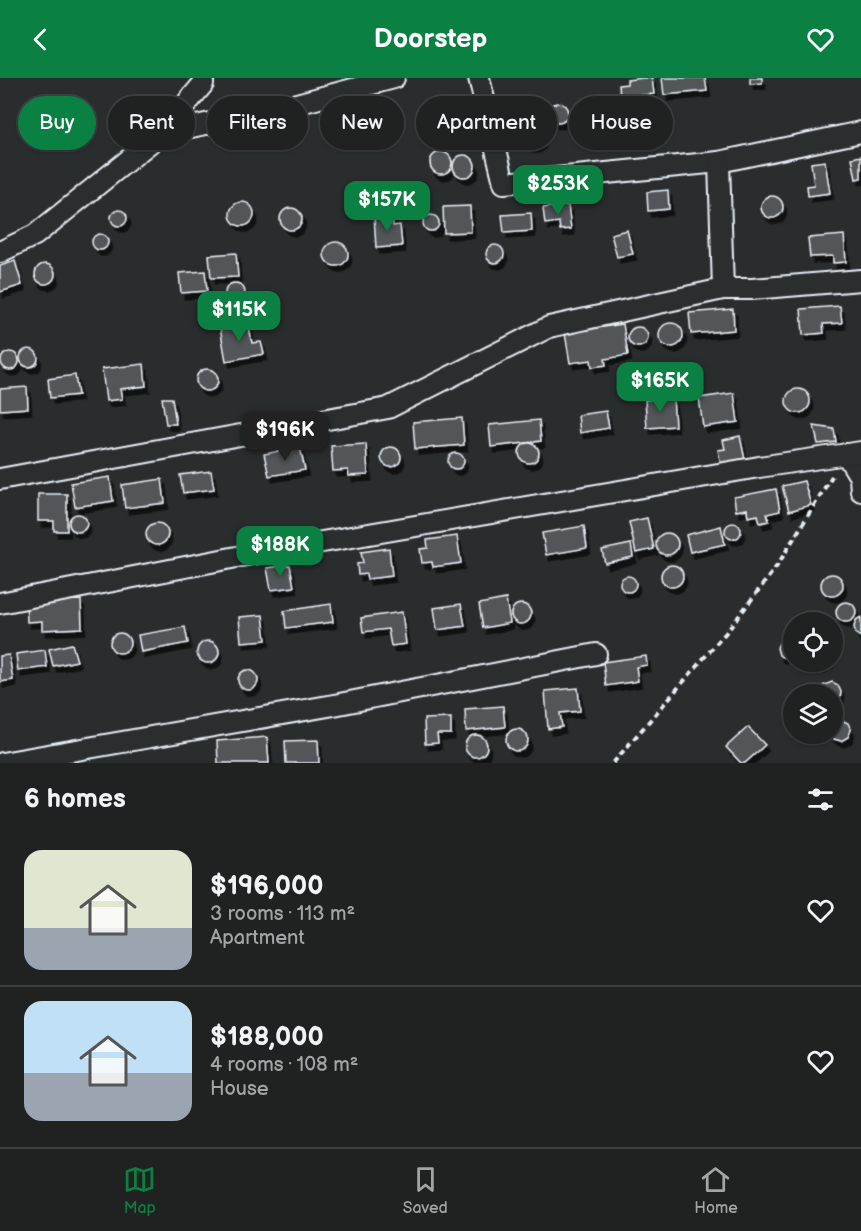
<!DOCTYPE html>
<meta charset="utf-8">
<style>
body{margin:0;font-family:"Balsamiq Sans",sans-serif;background:#2d2f2f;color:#f1f3f6;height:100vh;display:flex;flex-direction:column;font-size:22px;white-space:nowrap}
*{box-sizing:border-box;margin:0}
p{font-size:20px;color:#a2a4a5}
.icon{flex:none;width:33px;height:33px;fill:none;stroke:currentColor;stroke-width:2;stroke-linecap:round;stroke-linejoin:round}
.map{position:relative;height:685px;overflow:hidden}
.sheet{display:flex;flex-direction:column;background:#202222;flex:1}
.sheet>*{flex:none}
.guide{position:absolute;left:18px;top:18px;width:825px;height:54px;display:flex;gap:12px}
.buttons{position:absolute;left:783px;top:534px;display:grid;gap:12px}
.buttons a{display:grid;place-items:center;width:60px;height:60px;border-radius:50%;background:#202222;box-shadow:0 2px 4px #0004,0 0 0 2px #3d3f40;font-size:30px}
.price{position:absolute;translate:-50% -51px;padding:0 14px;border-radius:12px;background:#0b8043;color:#fff;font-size:20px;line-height:39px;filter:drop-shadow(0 2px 3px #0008)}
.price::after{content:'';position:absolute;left:50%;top:36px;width:18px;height:14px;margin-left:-9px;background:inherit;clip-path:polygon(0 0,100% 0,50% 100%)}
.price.on{background:#222;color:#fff}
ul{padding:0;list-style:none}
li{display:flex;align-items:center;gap:18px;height:150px;padding:0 24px}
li+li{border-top:2px solid #3d3f40}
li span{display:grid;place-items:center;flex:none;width:168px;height:120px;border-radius:18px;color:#555}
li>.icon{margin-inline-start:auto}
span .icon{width:72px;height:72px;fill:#fffc;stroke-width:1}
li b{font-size:26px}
h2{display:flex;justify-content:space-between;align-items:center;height:72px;padding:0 24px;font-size:26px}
.chip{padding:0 21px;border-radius:27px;background:#202222;box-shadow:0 2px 4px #0004,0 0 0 2px #3d3f40;font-size:21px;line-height:54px}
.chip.on{background:#0b8043;color:#fff}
header{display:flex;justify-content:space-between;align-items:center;height:78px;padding:0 24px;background:#0b8043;color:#fff;font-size:27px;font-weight:700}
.tab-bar{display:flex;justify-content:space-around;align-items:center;height:84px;border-top:2px solid #3d3f40;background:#202222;font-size:16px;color:#a2a4a5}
.tab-bar a{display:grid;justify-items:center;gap:3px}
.tab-bar .on{color:#0b8043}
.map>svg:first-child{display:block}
.building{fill:#535759;stroke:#e8f1f8;stroke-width:1.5;filter:url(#shadow)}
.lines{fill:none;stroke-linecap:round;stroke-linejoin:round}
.minor-casing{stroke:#e8f1f8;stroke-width:24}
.path{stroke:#e8f1f8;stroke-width:4;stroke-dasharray:6 4.5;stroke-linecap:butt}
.minor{stroke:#2a2d2e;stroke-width:20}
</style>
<header><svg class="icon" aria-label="back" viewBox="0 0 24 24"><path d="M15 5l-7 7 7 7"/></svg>Doorstep<svg class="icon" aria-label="heart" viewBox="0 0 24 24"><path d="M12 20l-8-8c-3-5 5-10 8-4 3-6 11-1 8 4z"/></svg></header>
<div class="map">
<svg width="861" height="685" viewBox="0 0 861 685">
<defs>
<filter id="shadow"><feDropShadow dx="3.5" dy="6" stdDeviation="0" flood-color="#0009"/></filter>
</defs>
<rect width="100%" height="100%" fill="#2a2d2e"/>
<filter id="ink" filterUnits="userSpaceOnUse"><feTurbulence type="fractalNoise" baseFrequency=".0167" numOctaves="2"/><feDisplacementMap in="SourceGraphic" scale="12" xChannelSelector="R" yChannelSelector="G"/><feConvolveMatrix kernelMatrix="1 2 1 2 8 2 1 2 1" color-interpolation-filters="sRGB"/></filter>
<g filter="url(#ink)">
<g class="building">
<path d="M643 0H652L654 16 620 19 619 7 627 6V2Z"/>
<path d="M662 0H705L707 13 664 17Z"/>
<path d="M750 0H762V5L750 6Z"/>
<path d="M350 23H373V37H380V51L349 50Z"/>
<circle cx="558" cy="35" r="10"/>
<circle cx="533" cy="59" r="10"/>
<circle cx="441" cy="85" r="11"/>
<circle cx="464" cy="88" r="11"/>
<path d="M861 78V100L856 101 852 80Z"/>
<path d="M825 83 830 115 808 118 807 108 814 107 811 85Z"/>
<path d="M668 112 669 131 648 133 647 114Z"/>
<circle cx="772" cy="129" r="11"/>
<circle cx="242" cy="136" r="12"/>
<path d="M568 127 571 151 560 152 559 144 545 146 543 130Z"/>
<path d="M470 128 471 154 444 155 443 129Z"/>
<circle cx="291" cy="141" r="11"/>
<circle cx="119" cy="140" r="8"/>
<path d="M531 135 532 153 504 155 502 137Z"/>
<path d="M393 136V148L400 147 402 168 376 170 374 137Z"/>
<circle cx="431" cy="145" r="8"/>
<path d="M627 152 633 176 617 179 611 156Z"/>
<circle cx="100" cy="164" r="8"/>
<path d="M844 157 846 184 833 185V178L810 179 808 160Z"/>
<circle cx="336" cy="176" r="12"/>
<circle cx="495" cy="176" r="9"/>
<path d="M236 175 238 199 211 200 209 177Z"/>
<path d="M15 183 22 207 0 214V188Z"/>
<circle cx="45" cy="196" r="10"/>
<path d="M205 193 207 213 181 215 179 195Z"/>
<circle cx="235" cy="215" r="10"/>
<path d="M840 228 842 245 823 246 824 255 803 257 801 231Z"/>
<path d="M733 231 734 252 691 256 689 235Z"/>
<path d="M248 244 252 265 261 264 264 276 226 283 220 249Z"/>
<circle cx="671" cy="257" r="12"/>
<path d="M623 246 628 277 605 281 606 287 592 289 591 282 570 285 565 255Z"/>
<circle cx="638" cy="259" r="10"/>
<circle cx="29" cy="280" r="9"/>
<circle cx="10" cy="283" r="9"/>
<path d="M144 286 146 308 120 311 122 321 106 323 102 291Z"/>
<circle cx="207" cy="302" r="11"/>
<path d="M75 297 78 317 50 320 48 301Z"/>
<path d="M27 309 28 330 0 332V311Z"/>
<circle cx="798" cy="323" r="12"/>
<path d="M734 315 738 344 703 349 699 320Z"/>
<path d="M162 320H172L176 346H166Z"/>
<path d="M673 320 675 348 647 350 645 322Z"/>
<path d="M606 333 609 350 580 355 578 337Z"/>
<path d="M462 340 464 367 415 371 413 344Z"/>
<path d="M539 342 541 363 491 369 489 347Z"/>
<path d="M814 348 834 351 836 364 818 366Z"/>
<path d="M740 358 745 382 721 387 718 372 725 371 723 362Z"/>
<circle cx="529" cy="375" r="10"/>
<path d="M366 366 368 397 349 398 348 392 333 393 331 368Z"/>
<path d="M300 369 305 392 269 398 264 376Z"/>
<circle cx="391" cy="379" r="10"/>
<circle cx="456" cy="383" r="8"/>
<path d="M211 393 214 411 183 415 180 397Z"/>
<path d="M110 399 113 423 75 429 71 405Z"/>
<path d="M162 401 165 425 125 430 122 407Z"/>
<path d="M804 403 811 427 789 433 782 408Z"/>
<path d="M776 411 780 433 767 436 769 443 760 445 758 437 748 439 747 431 736 433 734 419Z"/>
<path d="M38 416H67V453H54V443H38Z"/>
<circle cx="78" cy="445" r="9"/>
<path d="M647 440 654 471 636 475 629 444Z"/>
<circle cx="733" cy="453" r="8"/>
<circle cx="157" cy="456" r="11"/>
<path d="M584 448 587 470 546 477 542 455Z"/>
<path d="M721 448 725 466 690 474 686 457Z"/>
<circle cx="667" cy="466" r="11"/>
<path d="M457 458 461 485 433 489 432 484 422 485 420 471 428 470 427 462Z"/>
<path d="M631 466 633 479 605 485 602 472Z"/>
<path d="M389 470 392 498 367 501 366 496 358 497 357 486 363 485 361 474Z"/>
<circle cx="672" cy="498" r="11"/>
<path d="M290 487 294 509 271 512 267 490Z"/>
<circle cx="832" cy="507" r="11"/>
<circle cx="628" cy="506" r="8"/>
<path d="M506 521 510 545 483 550 479 526Z"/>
<path d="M81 522 82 550 42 552V543L27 544 26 524Z"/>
<circle cx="846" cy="534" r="10"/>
<path d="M331 526 333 544 286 550 284 533Z"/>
<path d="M461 526 465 548 437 552 434 530Z"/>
<circle cx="521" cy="536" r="10"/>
<path d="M402 534 406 566 391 568 388 551 363 554 361 540Z"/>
<path d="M263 537 266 562 241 564 239 539Z"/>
<path d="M861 539V559L856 556 854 549 856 542Z"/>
<path d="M185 549 188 565 141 574 138 557Z"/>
<circle cx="120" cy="565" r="10"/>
<path d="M784 561H788L794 563V578L788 580 782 579 779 577 777 570 779 565Z"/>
<circle cx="208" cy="574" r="11"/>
<path d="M72 566 77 583 53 588 49 571Z"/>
<path d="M45 572 47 589 18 593 16 576Z"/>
<path d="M9 577 13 602 0 604V578Z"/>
<path d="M646 578 647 587 636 589 638 603 606 608 603 584Z"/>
<path d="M811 584H829L823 588 819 589 816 588Z"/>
<circle cx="248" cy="602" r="10"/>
<path d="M832 604 838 607 841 614 840 621 832 626V616H819V614L822 608Z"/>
<path d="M578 610 580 633 560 635 562 649 548 651 545 613Z"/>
<path d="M503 628 505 649 466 653 465 631Z"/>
<path d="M451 640V656H437L438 665 425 666 424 641Z"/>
<path d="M839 641 848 645 851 652 848 659 841 663 834 661 829 656H832V643Z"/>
<path d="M748 649 765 667 745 685H741L726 669Z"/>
<circle cx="517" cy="662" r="11"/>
<circle cx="476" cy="668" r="11"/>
<path d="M267 659 269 685H218L217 663Z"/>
<path d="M318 662 319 685H286L285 663Z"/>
</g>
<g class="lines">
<g class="minor-casing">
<g id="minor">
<path d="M479 0 504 105 719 84 861 54"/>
<path d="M162 55 203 6V0"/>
<path d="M0 174 35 157 162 55 274 32 394 0"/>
<path d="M723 211H752L861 202"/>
<path d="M846 376 860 399 861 413"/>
<path d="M0 401 388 330 549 249 723 211 719 84"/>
<path d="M0 525 247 477 759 389 861 374"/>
<path d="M2 685 334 627 596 576"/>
</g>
</g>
<path class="path" d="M613 685 729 551 777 488 832 398"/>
<use href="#minor" class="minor"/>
</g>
</g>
</svg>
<div class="buttons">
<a><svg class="icon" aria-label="locate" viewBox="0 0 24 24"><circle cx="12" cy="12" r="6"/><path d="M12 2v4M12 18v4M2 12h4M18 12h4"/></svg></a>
<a><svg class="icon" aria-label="layers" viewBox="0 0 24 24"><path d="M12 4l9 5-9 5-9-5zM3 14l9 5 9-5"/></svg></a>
</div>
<b class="price" style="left:558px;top:138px">$253K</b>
<b class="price" style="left:387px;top:154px">$157K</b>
<b class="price" style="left:239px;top:264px">$115K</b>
<b class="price" style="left:660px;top:335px">$165K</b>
<b class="price on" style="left:285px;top:384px">$196K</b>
<b class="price" style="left:280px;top:499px">$188K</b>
<div class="guide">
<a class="chip on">Buy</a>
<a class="chip">Rent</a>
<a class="chip">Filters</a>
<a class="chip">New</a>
<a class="chip">Apartment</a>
<a class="chip">House</a>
</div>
</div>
<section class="sheet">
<h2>6 homes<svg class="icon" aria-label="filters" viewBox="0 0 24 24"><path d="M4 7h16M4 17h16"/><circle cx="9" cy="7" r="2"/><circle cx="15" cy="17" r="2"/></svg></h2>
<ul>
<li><span style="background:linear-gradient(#dfe7d0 65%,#9aa5b1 0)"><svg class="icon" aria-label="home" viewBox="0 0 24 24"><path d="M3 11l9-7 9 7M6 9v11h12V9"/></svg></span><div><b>$196,000</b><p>3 rooms · 113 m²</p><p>Apartment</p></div><svg class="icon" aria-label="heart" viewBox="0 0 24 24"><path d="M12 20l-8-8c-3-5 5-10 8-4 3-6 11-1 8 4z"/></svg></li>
<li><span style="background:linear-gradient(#bfe0f5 60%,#9aa5b1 0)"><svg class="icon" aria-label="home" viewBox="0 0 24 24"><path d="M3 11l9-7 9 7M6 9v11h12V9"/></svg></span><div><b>$188,000</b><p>4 rooms · 108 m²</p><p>House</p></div><svg class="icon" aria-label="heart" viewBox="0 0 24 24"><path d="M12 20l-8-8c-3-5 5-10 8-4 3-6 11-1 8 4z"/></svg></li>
</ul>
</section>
<nav class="tab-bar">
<a class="on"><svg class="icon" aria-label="map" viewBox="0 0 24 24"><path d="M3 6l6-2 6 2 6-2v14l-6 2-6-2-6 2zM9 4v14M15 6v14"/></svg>Map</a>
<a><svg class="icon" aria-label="saved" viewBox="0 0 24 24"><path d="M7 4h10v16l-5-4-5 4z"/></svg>Saved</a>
<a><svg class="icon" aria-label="home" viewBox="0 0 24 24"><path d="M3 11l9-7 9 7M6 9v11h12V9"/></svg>Home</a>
</nav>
